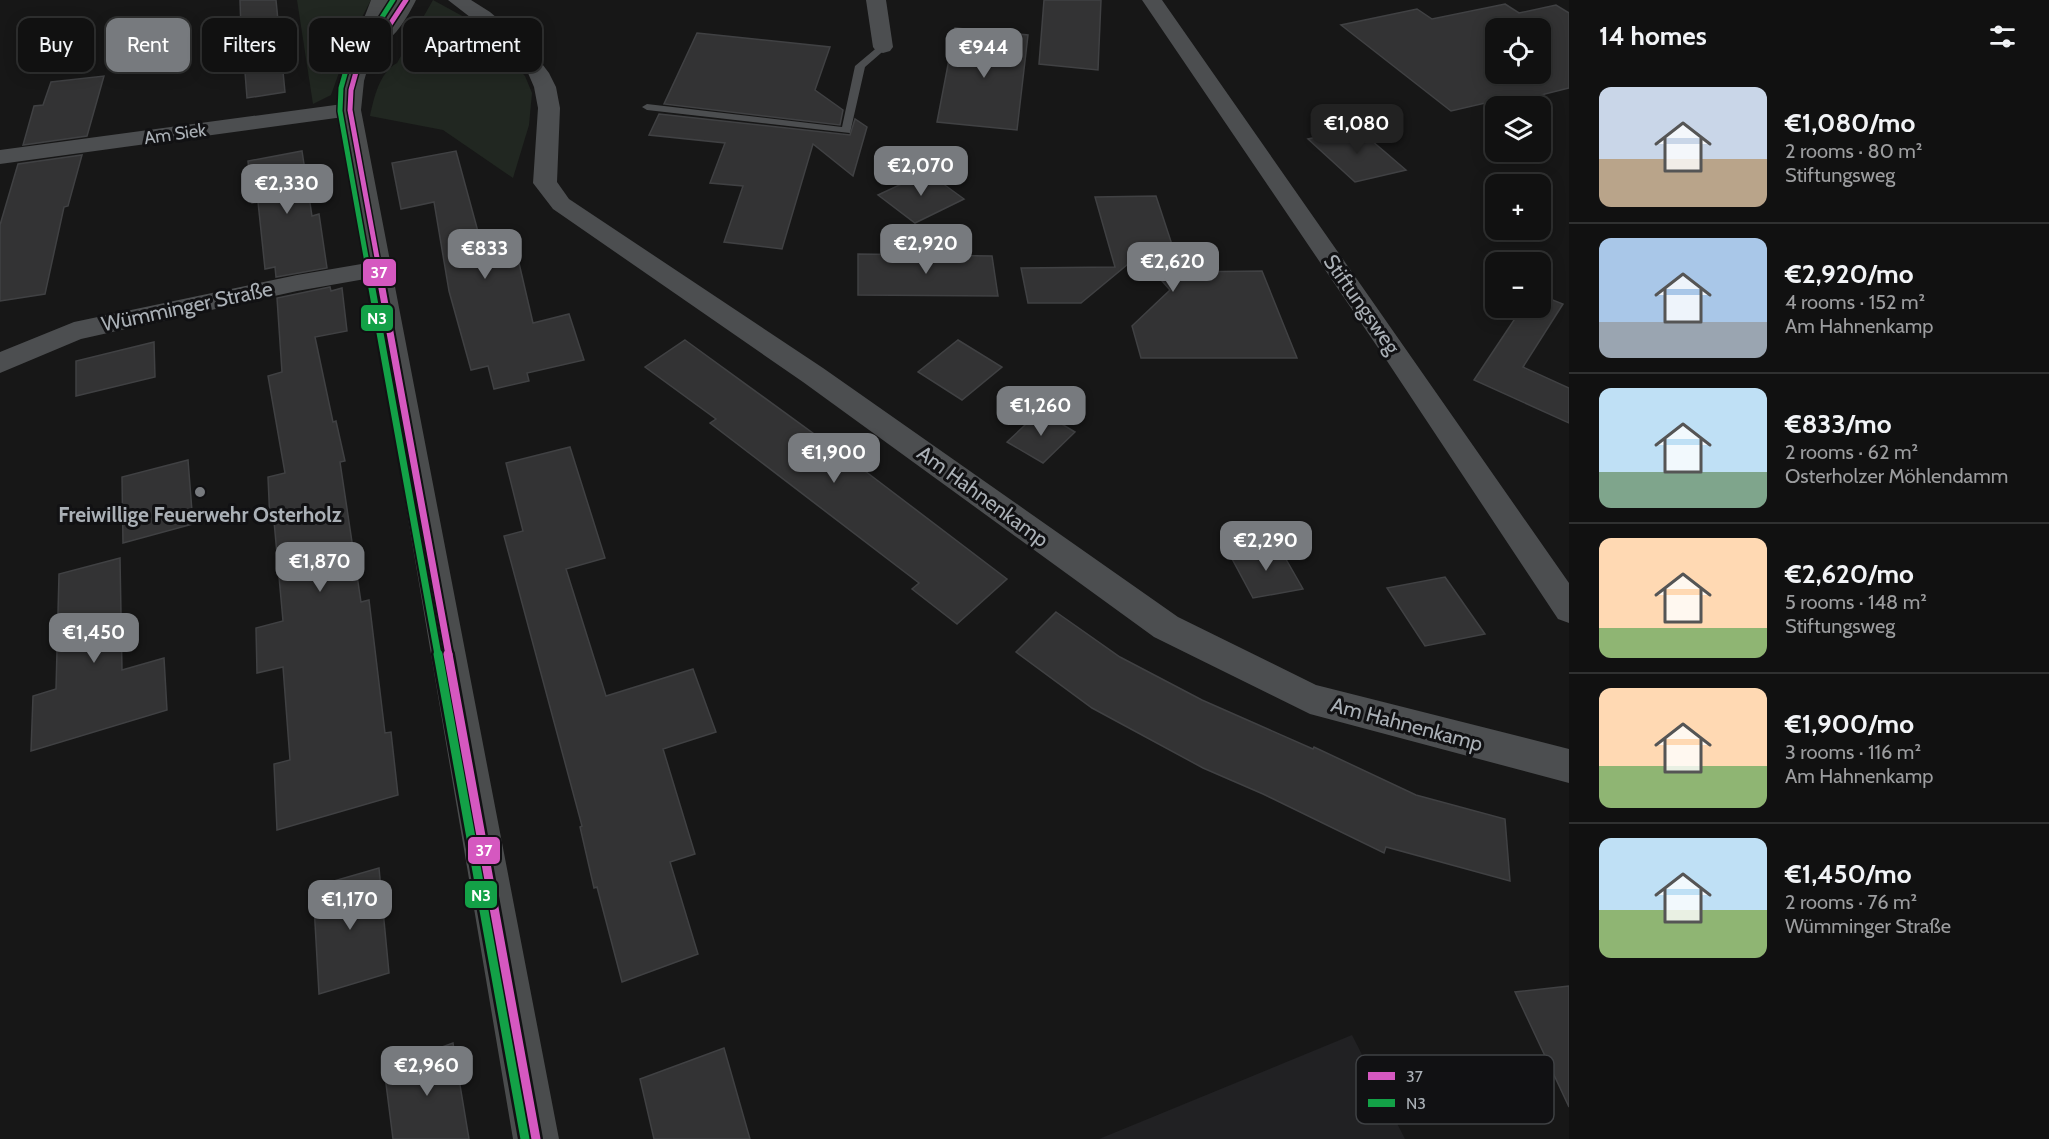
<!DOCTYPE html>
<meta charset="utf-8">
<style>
body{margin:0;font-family:Cabin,sans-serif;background:#1a1a1a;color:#f1f3f6;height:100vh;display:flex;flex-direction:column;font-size:22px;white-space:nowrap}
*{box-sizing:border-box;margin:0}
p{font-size:20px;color:#9c9d9f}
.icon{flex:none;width:33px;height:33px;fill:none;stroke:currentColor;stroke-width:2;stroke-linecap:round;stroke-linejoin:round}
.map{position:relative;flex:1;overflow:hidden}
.drawer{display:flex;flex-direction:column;background:#111;width:480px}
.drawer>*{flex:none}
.guide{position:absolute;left:18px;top:18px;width:570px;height:54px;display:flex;gap:12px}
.buttons{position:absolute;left:1485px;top:18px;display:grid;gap:12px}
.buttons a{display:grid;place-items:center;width:66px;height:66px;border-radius:12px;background:#111;box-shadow:0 3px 15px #0003,0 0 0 2px #303131;font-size:30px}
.price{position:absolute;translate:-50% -51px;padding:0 14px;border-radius:12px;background:#777a7e;color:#fff;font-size:20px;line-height:39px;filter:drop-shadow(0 2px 3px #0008)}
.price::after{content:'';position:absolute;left:50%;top:36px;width:18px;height:14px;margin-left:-9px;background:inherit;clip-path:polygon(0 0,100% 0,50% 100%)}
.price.active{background:#222;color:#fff}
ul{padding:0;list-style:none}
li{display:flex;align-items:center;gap:18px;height:150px;padding:0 30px}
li+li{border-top:2px solid #303131}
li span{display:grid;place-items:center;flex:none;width:168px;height:120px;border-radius:12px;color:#555}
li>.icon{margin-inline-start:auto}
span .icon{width:72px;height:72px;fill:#fffc;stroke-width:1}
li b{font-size:26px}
h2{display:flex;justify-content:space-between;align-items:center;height:72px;padding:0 30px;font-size:26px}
.chip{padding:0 21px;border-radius:12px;background:#111;box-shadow:0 3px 15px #0003,0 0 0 2px #303131;font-size:21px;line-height:54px}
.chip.active{background:#777a7e;color:#fff}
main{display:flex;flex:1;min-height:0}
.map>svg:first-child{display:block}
.built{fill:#212123}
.green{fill:#212721}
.building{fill:#333334;stroke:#404143;stroke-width:1.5;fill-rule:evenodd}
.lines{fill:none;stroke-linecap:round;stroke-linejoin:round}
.lane{fill:#4c4e50;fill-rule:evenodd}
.street{fill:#4c4e50;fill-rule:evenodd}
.secondary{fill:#4a4c4d;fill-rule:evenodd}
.bus-1-far2-casing{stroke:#111113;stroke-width:8}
.bus-1-far1-casing{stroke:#111113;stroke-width:11}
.bus-1-casing{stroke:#111113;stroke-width:14}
.bus-2-far2-casing{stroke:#111113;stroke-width:8}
.bus-2-far1-casing{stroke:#111113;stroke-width:11}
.bus-2-casing{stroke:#111113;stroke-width:14}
.bus-1-far2{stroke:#d558c0;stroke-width:5}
.bus-1-far1{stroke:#d558c0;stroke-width:7}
.bus-1{stroke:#d558c0;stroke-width:9}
.bus-2-far2{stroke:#13a147;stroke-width:5}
.bus-2-far1{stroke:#13a147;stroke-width:7}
.bus-2{stroke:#13a147;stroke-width:9}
.poi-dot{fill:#777a7e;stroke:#111113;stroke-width:2}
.labels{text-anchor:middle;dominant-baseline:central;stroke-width:6;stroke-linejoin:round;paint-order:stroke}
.far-street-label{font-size:18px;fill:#aab0b6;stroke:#111113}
.street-label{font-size:21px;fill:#aab0b6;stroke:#111113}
.poi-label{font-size:21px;font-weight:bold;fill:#aab0b6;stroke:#111113}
.key{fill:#111113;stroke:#3f4144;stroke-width:1.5}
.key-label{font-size:16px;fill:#aab0b6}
.line-badge{stroke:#111113;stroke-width:2}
.badge-label{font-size:16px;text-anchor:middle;font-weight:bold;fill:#fff}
</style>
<main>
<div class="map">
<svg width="1569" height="1139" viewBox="0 0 1569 1139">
<rect width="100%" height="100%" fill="#171717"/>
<path class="built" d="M1352 1035 1405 1139H1099Z"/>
<g class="green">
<path d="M297 0H371L352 36 331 95 313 104Z"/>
<path d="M433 0 475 23 525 76 532 93 529 125 513 178 443 130 370 116C374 98 379 73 397 63Z"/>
</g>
<g class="building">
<path d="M240 0H276L285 92 247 98 244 59H242Z"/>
<path d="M1044 0H1101L1098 70 1039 64Z"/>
<path d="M1505 4 1519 13 1556 5 1569 13V88L1517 101 1511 97 1451 111 1341 25 1417 9 1432 19ZM1496 28H1540V74H1496Z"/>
<path d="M955 28 1028 35 1017 130 937 122Z"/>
<path d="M697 33 830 47 815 90 843 110 840 125 664 104Z"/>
<path d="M104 76 87 136 23 145 34 106 43 105 51 82Z"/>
<path d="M659 114 850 135 855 119 867 127 853 176 813 144 782 249 724 242 743 186 710 183 725 143 649 135Z"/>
<path d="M1357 128 1406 170 1355 182 1308 139Z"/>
<path d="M302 151 312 216 319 214 327 268 276 277 275 267 265 269 258 202 252 203 248 161Z"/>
<path d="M456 151 480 239 512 233 533 323 569 314 584 360 527 373 529 381 494 389 488 366 471 370 449 291 434 202 401 209 392 163Z"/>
<path d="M82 155 68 206 64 207 45 294 0 301V225L18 164Z"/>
<path d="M927 172 964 199 915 223 878 195Z"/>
<path d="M1156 196 1181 272 1262 271 1297 358H1141L1132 326 1170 290 1139 255 1081 303H1028L1021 268 1115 267 1095 197Z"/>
<path d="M858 254 992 256 998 296 858 295Z"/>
<path d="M330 287 331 291 342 288 347 331 315 337 333 422 336 421 345 461 340 462 361 602 369 600 385 733 391 732 398 795 277 830 274 764 290 760 283 667 257 673 256 628 283 621 274 521 270 522 268 477 285 473 268 376 282 372 277 298Z"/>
<path d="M1540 295 1563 304 1523 367 1569 388V423L1474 380 1522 308H1540Z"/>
<path d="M685 340 865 471 1007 579 957 624 912 589 919 583 710 423 716 419 645 367Z"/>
<path d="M958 340 1002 367 962 400 918 372Z"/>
<path d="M154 342 155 377 76 396V361Z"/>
<path d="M1040 411 1075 432 1043 463 1007 442Z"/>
<path d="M570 447 605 558 566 569 606 696 693 669 716 732 663 749 695 854 670 862 698 954 622 982 597 887 594 888 580 827 582 826 504 536 523 531 506 463Z"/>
<path d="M188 460 193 524 123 543 122 477Z"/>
<path d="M1279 547 1303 589 1253 598 1230 555Z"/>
<path d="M120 558 122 670 164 658 167 710 31 751 33 696 56 689 59 574Z"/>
<path d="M1445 577 1485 634 1425 646 1387 588Z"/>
<path d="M1056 612 1120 657 1202 700 1313 749 1314 747 1416 795 1505 819 1510 881 1386 847 1384 853 1263 794 1203 768 1092 708 1016 652Z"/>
<path d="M379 868 389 973 319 994 313 887Z"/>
<path d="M1569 986V1107L1515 992Z"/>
<path d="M453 1043 469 1139H393L384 1068Z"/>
<path d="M724 1048 750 1139H654L640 1079Z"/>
</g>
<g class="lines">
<path class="lane" d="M880 45 888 47 865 67 850 133 647 110 642 107 647 104 842 127 855 66Z"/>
<g class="street">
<path d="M448 0H471L490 12 527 44 549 73 556 87 560 108 557 182 569 199 823 368 1178 617 1316 685 1569 749V783L1310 714 1154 637 803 382 553 209 533 183 538 108 534 87 528 73 501 41Z"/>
<path d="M866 0H886L893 47 890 51 883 53 876 51 873 47Z"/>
<path d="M1142 0H1162L1569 583V623L1558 619 1387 361Z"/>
<path d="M350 103 358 105 361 110 358 115 0 164V150Z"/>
<path d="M379 261 388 263 392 269 388 275 297 291 81 339 0 373V352L74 322 297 275Z"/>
</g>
<path class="secondary" d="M371 0H391L384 17 396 0H416C408 16 393 44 374 46L364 81 361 110 559 1139H513L339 110 345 68Z"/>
<g class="bus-1-far2-casing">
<path id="bus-1-far2" d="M382 285 350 110 351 90 361 54 387 29 406 0"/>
</g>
<g class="bus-1-far1-casing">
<path id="bus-1-far1" d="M381 283 449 655"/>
</g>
<g class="bus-1-casing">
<path id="bus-1" d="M448 654 536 1139"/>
</g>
<g class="bus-2-far2-casing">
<path id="bus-2-far2" d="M371 285 340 111 341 88 352 49 379 22 393 0"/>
</g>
<g class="bus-2-far1-casing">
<path id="bus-2-far1" d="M371 283 438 655"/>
</g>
<g class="bus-2-casing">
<path id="bus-2" d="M438 654 525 1139"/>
</g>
<use href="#bus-1-far2" class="bus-1-far2"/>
<use href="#bus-1-far1" class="bus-1-far1"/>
<use href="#bus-1" class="bus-1"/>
<use href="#bus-2-far2" class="bus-2-far2"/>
<use href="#bus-2-far1" class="bus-2-far1"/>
<use href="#bus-2" class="bus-2"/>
</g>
<circle class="poi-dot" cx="200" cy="492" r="6"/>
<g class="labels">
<g class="far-street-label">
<text transform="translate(175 134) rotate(-8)">Am Siek</text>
</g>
<g class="street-label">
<text transform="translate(1362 304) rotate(55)">Stiftungsweg</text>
<text transform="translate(187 306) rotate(-12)">Wümminger Straße</text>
<text transform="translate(983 496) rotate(36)">Am Hahnenkamp</text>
<text transform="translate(1407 724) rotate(15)">Am Hahnenkamp</text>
</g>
<g class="poi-label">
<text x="200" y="514">Freiwillige Feuerwehr Osterholz</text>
</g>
</g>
<rect x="1356" y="1055" width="198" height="69" rx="9" class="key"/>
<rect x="1368" y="1072" width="27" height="8" fill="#d558c0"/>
<rect x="1368" y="1099" width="27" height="8" fill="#13a147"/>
<g class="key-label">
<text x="1406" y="1082">37</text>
<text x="1406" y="1109">N3</text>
</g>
<g class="line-badge">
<rect x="362" y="258" width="35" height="29" rx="6" fill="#d558c0"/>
<rect x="360" y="304" width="34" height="28" rx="6" fill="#13a147"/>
<rect x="467" y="836" width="34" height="29" rx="6" fill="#d558c0"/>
<rect x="464" y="880" width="34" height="29" rx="6" fill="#13a147"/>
</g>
<g class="badge-label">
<text x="379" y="278">37</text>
<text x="377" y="324">N3</text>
<text x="484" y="856">37</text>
<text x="481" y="901">N3</text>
</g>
</svg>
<div class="buttons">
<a><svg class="icon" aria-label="locate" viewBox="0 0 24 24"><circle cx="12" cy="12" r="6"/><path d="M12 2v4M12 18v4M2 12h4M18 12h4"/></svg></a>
<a><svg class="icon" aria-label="layers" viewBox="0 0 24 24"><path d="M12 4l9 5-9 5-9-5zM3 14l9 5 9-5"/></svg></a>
<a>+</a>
<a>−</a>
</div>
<b class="price" style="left:984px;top:79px">€944</b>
<b class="price active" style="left:1357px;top:155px">€1,080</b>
<b class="price" style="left:921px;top:197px">€2,070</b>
<b class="price" style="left:287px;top:215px">€2,330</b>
<b class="price" style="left:926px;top:275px">€2,920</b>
<b class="price" style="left:485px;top:280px">€833</b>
<b class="price" style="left:1173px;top:293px">€2,620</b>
<b class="price" style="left:1041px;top:437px">€1,260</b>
<b class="price" style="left:834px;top:484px">€1,900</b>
<b class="price" style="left:1266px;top:572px">€2,290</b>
<b class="price" style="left:320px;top:593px">€1,870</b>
<b class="price" style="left:94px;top:664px">€1,450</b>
<b class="price" style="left:350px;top:931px">€1,170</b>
<b class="price" style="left:427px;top:1097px">€2,960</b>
<div class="guide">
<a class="chip">Buy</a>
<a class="chip active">Rent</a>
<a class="chip">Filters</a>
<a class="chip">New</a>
<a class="chip">Apartment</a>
</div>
</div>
<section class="drawer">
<h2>14 homes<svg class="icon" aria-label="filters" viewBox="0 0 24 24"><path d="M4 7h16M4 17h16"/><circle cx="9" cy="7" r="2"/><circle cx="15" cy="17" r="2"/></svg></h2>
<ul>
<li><span style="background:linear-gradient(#c9d6e8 60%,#b9a48a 0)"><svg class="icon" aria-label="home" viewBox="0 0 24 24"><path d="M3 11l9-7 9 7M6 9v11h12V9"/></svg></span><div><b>€1,080/mo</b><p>2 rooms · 80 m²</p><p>Stiftungsweg</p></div></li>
<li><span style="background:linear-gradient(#a9c7e8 70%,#9aa5b1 0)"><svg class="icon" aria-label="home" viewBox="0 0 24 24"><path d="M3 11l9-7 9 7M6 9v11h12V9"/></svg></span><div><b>€2,920/mo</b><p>4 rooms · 152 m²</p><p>Am Hahnenkamp</p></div></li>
<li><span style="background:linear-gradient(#bfe0f5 70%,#7fa58c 0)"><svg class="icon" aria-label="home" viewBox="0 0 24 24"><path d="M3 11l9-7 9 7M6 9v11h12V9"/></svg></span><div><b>€833/mo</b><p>2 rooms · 62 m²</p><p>Osterholzer Möhlendamm</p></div></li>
<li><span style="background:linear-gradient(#ffd9b3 75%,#8fb573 0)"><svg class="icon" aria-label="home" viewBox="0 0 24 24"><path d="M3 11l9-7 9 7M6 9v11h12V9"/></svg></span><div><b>€2,620/mo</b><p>5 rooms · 148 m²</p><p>Stiftungsweg</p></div></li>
<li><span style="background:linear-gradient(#ffd9b3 65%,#8fb573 0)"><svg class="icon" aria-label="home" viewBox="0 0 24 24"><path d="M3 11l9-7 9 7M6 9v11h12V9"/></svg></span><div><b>€1,900/mo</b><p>3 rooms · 116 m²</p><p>Am Hahnenkamp</p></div></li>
<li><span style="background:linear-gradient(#bfe0f5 60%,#8fb573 0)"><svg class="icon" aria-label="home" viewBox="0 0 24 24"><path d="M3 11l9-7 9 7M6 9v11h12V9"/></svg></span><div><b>€1,450/mo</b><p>2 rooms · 76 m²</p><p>Wümminger Straße</p></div></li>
</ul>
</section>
</main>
